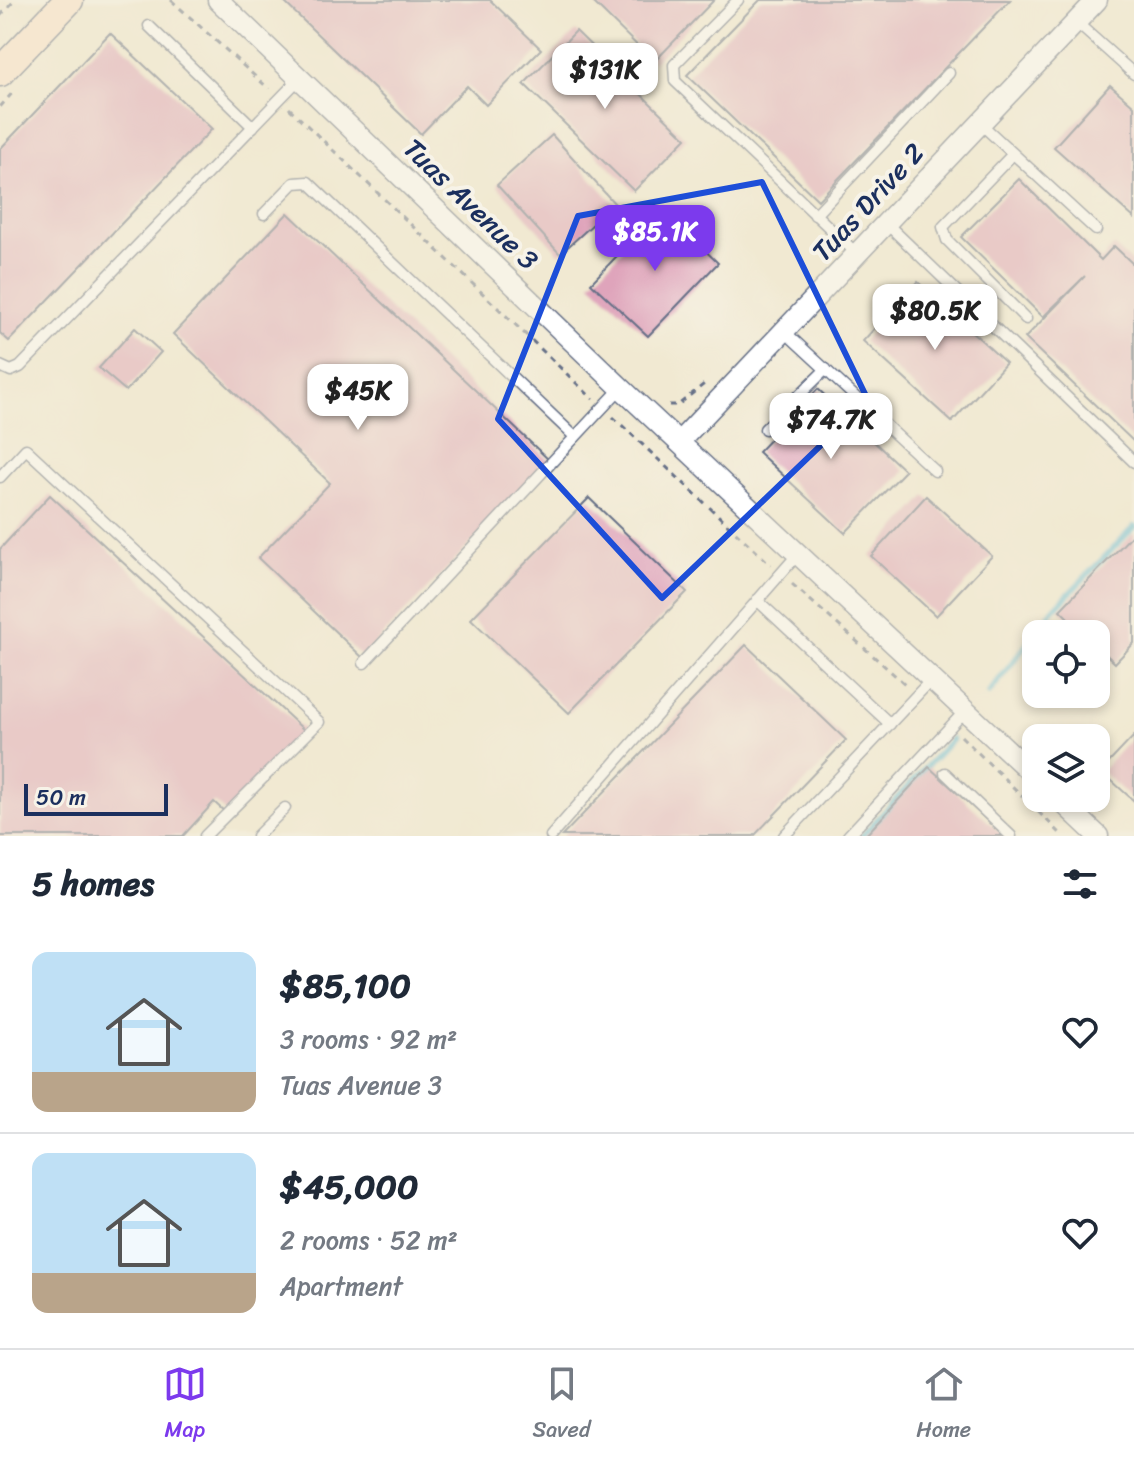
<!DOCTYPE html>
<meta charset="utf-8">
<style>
body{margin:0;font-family:Sriracha,sans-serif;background:#f2f2f3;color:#1f2937;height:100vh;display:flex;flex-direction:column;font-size:30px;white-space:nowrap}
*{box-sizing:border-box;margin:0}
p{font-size:26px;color:#747a83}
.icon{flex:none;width:44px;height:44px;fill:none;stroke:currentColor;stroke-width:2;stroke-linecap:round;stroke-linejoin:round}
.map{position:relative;height:836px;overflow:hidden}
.drawer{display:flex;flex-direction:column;background:#fff;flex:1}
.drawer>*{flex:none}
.tools{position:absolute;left:1022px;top:620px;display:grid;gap:16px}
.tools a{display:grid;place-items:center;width:88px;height:88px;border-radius:16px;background:#fff;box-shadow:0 4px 12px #0003;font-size:40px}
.scale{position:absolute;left:24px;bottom:20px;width:144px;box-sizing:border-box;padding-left:8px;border:4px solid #1b2f5e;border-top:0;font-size:22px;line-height:28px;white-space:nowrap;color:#1b2f5e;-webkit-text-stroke:6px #f7f3e8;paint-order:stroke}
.price{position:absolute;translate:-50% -68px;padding:0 18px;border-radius:16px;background:#fff;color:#222;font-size:26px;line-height:52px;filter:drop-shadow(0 2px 4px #0008)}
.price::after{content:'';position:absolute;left:50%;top:48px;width:24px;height:18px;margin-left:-12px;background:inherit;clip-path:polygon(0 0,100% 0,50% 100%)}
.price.current{background:#7c3aed;color:#fff}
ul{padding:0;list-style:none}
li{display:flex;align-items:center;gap:24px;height:200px;padding:0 32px}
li+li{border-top:2px solid #e0e1e3}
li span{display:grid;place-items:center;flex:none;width:224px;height:160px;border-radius:16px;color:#555}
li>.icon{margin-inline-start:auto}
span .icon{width:96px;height:96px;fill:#fffc;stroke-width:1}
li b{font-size:34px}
h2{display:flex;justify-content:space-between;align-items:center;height:96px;padding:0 32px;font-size:34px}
.dock{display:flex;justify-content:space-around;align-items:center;height:112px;border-top:2px solid #e0e1e3;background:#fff;font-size:22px;color:#747a83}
.dock a{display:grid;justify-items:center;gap:4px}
.dock .current{color:#7c3aed}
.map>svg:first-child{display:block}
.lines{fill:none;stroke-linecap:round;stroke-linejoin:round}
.stream{stroke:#5cb9da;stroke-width:6}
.building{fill:#dfa4bb}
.lane-casing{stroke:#667087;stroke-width:13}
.street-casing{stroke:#667087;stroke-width:23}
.secondary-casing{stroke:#667087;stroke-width:31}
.path{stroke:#667087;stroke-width:3;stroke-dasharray:6 6;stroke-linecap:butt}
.lane{stroke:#fff;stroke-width:10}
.street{stroke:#fff;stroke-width:20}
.secondary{stroke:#fce5cf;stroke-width:28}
.marked{fill:none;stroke:#1d4ed8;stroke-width:6;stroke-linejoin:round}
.labels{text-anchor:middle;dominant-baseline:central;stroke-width:8;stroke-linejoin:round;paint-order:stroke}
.street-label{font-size:28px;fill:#1b2f5e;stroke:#f7f3e8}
</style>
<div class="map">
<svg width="1134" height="836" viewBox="0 0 1134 836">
<rect width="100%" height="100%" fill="#f7f3e8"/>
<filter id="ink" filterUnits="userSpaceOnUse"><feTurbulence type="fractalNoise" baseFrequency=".0125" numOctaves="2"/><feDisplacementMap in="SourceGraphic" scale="16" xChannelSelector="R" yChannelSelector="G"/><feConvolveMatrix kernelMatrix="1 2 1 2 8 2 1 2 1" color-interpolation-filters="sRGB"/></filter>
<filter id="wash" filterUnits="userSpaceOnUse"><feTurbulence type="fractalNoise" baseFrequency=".006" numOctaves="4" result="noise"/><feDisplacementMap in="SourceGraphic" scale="32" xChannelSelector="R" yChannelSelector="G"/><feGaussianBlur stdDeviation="1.8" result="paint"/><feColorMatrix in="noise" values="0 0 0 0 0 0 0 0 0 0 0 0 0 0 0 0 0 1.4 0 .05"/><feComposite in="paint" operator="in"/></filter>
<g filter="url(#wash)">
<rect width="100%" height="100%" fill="#f1e9d2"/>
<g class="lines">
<g class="stream">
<path d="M989 693 1054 609 1134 527"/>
<path d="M862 836 952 739"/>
</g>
</g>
<g id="blocks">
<g class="building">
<path d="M282 0H490L541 49 486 105 467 86 421 134Z"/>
<path d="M597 0H714L654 62 594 3Z"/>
<path d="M760 0H1010L818 200 687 75Z"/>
<path d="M576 31 686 138 634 191 524 84Z"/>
<path d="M110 33 212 129 9 341 0 333V149Z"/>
<path d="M1110 85 1134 106V218L1054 147Z"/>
<path d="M552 135 615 204 560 254 497 185Z"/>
<path d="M1019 179 1101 260 1114 246 1134 265V442L1025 338 1085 276 1043 317 961 237Z"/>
<path d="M662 209 718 263 648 336 591 283Z"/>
<path d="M288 213 550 461 362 657 258 558 330 483 173 334Z"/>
<path d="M918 282 1006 363 952 422 863 341Z"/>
<path d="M135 328 161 352 126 391 99 368Z"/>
<path d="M818 389 905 471 845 533 758 452Z"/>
<path d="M50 495 304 730 226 813 214 802 183 836H0V549Z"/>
<path d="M926 496 992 556 936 616 871 556Z"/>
<path d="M589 498 687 592 569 713 471 619Z"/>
<path d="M1134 533V643L1115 663 1096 645V634H1084L1060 610Z"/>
<path d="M746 645 846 740 754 836H562Z"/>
<path d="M1134 736V801L1101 771Z"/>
<path d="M929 767 1004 836H865Z"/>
</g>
</g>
</g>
<g filter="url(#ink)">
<use href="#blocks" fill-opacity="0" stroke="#667087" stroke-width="2"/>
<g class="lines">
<g class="lane-casing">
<g id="lane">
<path d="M738 0 674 65 675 81 857 254"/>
<path d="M1076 22 1134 74"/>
<path d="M149 26 253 127"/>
<path d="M980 123 1096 230"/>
<path d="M1013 154 943 227 947 240 1026 319"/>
<path d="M264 214 294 183 308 182 575 437"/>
<path d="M815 215 949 73"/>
<path d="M886 223 1134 462"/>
<path d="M784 331 935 471"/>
<path d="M0 366 11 371 20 367 299 79"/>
<path d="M765 429 826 369"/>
<path d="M0 477 26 449 319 722 205 836"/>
<path d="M757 600 890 724"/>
<path d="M364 663 621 388"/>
<path d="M945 773 1011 836"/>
<path d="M257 836 285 808"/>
<path d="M551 836 798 554"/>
<path d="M784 836 932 679"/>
<path d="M848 836 965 711"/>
</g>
</g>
<g class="street-casing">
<g id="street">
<path d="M218 0 621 388 1036 777"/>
<path d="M679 442 1097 0"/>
<path d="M1058 798 1098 836"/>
</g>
</g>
<g class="secondary-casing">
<path id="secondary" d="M0 72 69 0"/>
</g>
<g class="path">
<path d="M171 0 269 89"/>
<path d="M0 16 15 0"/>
<path d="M0 107 14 91"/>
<path d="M289 108 593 399"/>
<path d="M669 405H678L708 381"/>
<path d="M613 417 771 565"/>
<path d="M792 584 906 685"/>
<path d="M961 736 1063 836"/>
</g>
<use href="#lane" class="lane"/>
<use href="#street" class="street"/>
<use href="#secondary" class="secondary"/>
</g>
</g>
<path d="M0 0H1134V836H0ZM762 182 868 400 662 598 498 419 578 216Z" fill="#f1e9d2" fill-opacity=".55" fill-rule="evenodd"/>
<path class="marked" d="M762 182 868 400 662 598 498 419 578 216Z"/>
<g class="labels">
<g class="street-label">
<text transform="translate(868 202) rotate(-47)">Tuas Drive 2</text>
<text transform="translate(471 204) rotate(44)">Tuas Avenue 3</text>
</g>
</g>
</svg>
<div class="tools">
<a><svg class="icon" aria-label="locate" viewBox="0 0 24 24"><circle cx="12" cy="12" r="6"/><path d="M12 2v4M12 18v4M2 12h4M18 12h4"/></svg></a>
<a><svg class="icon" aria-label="layers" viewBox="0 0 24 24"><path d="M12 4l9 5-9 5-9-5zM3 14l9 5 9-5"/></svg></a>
</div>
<div class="scale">50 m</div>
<b class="price" style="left:605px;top:111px">$131K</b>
<b class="price current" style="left:655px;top:273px">$85.1K</b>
<b class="price" style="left:935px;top:352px">$80.5K</b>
<b class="price" style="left:358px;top:432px">$45K</b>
<b class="price" style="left:831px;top:461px">$74.7K</b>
</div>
<section class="drawer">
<h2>5 homes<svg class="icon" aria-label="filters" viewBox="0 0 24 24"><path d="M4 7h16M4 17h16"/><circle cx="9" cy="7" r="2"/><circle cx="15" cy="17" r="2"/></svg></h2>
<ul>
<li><span style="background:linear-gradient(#bfe0f5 75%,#b9a48a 0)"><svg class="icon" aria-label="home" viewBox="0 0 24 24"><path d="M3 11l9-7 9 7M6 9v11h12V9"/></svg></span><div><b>$85,100</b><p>3 rooms · 92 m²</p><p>Tuas Avenue 3</p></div><svg class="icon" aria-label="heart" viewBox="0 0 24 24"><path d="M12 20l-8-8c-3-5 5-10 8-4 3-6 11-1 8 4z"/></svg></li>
<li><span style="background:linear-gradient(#bfe0f5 75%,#b9a48a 0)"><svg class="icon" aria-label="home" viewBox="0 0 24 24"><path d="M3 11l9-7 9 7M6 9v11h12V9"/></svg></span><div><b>$45,000</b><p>2 rooms · 52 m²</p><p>Apartment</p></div><svg class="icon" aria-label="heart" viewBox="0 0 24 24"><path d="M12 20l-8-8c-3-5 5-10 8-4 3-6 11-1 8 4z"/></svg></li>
</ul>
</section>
<nav class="dock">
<a class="current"><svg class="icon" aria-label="map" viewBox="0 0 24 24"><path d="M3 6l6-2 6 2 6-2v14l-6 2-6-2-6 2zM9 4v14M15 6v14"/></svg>Map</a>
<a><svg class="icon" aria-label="saved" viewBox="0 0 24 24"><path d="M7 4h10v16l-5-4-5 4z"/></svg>Saved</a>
<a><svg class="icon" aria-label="home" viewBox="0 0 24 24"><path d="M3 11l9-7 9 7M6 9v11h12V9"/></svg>Home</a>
</nav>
